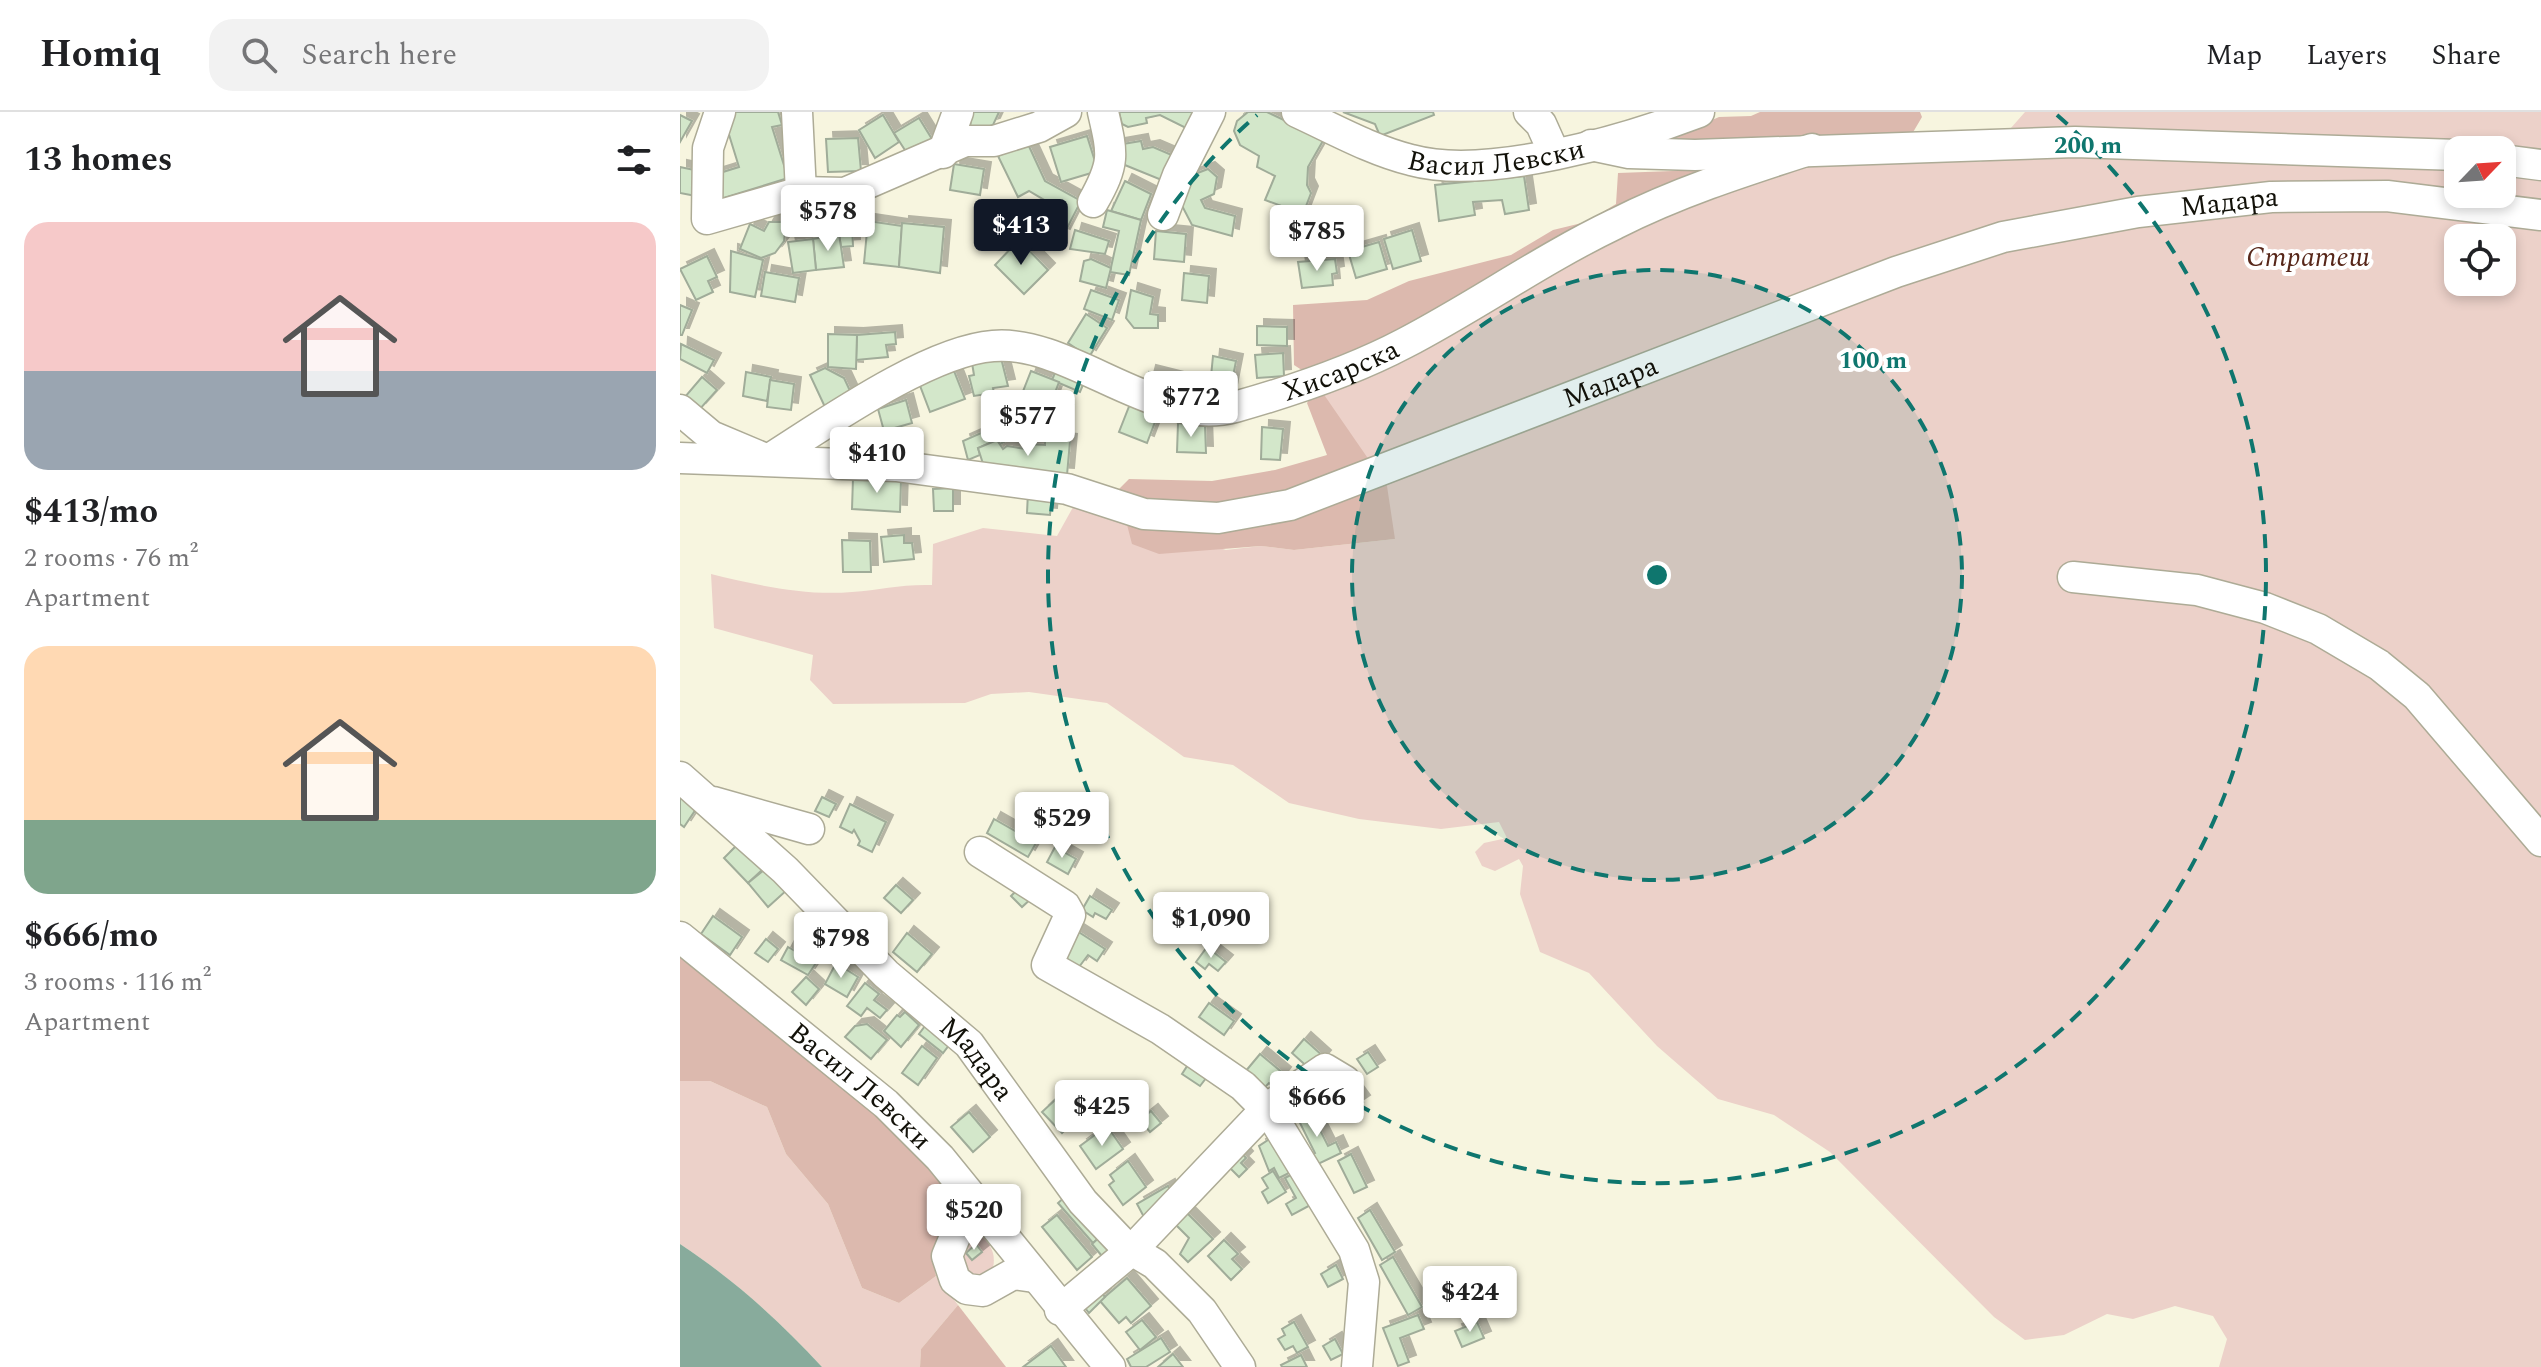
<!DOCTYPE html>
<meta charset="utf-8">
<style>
body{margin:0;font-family:Spectral,serif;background:#f2f2f2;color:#202124;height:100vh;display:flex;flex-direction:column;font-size:30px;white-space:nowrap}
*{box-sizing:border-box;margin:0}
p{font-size:26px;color:#757577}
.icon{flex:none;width:44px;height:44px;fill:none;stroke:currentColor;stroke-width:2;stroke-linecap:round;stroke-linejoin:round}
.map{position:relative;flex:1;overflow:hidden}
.sheet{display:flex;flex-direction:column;background:#fff;width:680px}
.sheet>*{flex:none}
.needle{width:52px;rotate:65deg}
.tools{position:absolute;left:1764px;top:24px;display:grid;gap:16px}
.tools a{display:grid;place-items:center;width:72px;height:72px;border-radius:16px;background:#fff;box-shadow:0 4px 12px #0003;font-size:40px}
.price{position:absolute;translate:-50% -68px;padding:0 18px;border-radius:8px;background:#fff;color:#222;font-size:26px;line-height:52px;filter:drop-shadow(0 2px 4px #0008)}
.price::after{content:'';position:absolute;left:50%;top:48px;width:24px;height:18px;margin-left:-12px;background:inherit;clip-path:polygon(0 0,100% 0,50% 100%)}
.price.on{background:#111827;color:#fff}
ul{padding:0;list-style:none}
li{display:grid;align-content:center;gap:16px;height:424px;padding:0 24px}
li span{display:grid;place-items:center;height:248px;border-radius:24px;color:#555}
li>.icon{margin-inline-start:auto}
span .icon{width:144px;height:144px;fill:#fffc;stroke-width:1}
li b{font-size:34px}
h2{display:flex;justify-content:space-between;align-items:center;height:96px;padding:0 24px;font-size:34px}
header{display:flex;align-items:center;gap:48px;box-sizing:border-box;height:112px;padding:0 40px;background:#fff;border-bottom:2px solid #e0e0e0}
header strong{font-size:38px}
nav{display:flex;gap:44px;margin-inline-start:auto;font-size:28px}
.search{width:560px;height:72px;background:#f2f2f2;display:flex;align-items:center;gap:20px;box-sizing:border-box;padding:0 28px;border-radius:24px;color:#757577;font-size:30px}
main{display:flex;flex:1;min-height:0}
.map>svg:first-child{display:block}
.green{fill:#ecd1c9;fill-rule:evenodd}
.forest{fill:#dcb9ae}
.water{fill:#88ab9c}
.building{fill:#d3e7ca;stroke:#a0ac99;stroke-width:2;filter:url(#shadow)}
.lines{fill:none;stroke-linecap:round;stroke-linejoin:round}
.minor-casing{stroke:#adab96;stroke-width:33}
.minor{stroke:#fff;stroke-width:30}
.ring{fill:none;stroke:#0f766e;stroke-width:4;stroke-dasharray:14 10}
.labels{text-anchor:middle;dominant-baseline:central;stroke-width:8;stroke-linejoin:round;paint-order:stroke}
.street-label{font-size:28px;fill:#121109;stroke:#fff}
.park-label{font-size:28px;font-style:italic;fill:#57271a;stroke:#fff}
.centre{fill:#0f766e;stroke:#fff;stroke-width:4}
.ring-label{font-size:24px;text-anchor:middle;font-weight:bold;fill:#0f766e;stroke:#fff;stroke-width:8;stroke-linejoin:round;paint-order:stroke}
</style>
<header>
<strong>Homiq</strong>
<div class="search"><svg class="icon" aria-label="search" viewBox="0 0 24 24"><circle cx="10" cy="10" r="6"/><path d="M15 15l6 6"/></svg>Search here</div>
<nav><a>Map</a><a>Layers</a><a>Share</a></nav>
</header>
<main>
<section class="sheet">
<h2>13 homes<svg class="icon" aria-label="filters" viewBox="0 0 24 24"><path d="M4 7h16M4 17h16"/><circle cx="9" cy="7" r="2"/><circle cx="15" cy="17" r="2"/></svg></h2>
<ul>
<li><span style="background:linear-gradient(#f6c9c9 60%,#9aa5b1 0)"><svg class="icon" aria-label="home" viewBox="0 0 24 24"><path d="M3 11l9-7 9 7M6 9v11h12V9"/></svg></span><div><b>$413/mo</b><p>2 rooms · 76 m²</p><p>Apartment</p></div></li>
<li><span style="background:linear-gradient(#ffd9b3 70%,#7fa58c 0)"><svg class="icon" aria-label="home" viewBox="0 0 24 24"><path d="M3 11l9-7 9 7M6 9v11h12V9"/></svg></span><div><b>$666/mo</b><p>3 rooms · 116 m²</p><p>Apartment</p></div></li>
</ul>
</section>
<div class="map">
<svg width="1861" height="1255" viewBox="0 0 1861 1255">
<defs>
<filter id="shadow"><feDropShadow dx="7" dy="-7" stdDeviation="0" flood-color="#0004"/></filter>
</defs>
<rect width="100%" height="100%" fill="#f7f5df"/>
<g class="green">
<path d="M1345 0H1861V1255H1539L1547 1227 1533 1204 1495 1194 1453 1207 1427 1202 1384 1223 1345 1228 1314 1205 1150 1040 1094 1003 1038 987 977 934 909 861 860 840 840 782 843 754 839 747 815 759 802 754 795 740 804 731 827 726 819 710 761 717 679 707 609 691 553 653 504 645 427 591 349 580 311 582 285 591 153 592 130 568 133 543 34 516 31 462C76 473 125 484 172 480 200 478 222 472 252 473L253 432 303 416 377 424 397 388 546 438 581 434 614 438 715 427 638 274 934 117 1133 51 1301 50ZM1778 38H1822V82H1778ZM1778 126H1822V170H1778Z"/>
<path d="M0 969H30L87 995 106 1042 148 1092 182 1176 219 1191 256 1164 278 1193 241 1237 240 1255H142C99 1208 53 1167 0 1132Z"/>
<path d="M295 1121C312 1129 318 1145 311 1162L289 1167 277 1137 287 1122Z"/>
</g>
<g class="forest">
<path d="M1080 0H1240L1242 5 1232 22 967 30 1000 22 1039 5 1071 4Z"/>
<path d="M1047 57 631 264 614 253 613 193 687 188 729 169 831 143 873 118 906 110 936 92 938 61Z"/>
<path d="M638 274 707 374 715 427 614 438 581 434 479 442 452 432 438 378 449 367 532 369 595 358 647 343 627 291Z"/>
<path d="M0 844C93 919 206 992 277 1088L253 1148 256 1164 219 1191 182 1176 148 1092 106 1042 87 995 30 969H0Z"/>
<path d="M278 1193 326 1255H240L241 1237Z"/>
</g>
<path class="water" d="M0 1132C53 1167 99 1208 142 1255H0Z"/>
<g class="building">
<path d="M42 0H98L102 13 92 15 108 66 37 88 30 64 59 55Z"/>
<path d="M291 0H319L313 13 290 20Z"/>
<path d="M439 0H526L512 19 480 3 466 6 467 11 448 15 442 12Z"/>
<path d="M568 0H587L644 27 628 55 627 73 631 81 623 102 585 88 595 64 577 55 579 44 560 33 554 19 557 9Z"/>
<path d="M663 0H753L754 3 700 24 695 12Z"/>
<path d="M0 3 12 9 0 30Z"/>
<path d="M203 3 219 30 195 46 179 18Z"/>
<path d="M239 6 255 32 230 46 214 21Z"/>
<path d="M407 24 418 59 381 70 370 35Z"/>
<path d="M178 26 181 59 148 60 146 27Z"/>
<path d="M461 29 463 37 473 35 494 44 484 69 435 49 437 33Z"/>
<path d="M347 30 365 69 401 89 383 124 371 118 381 98 349 79 338 85 318 44Z"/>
<path d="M274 52 304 57 300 83 270 78Z"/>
<path d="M0 55 19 59 16 84 0 81Z"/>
<path d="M528 57 537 65 534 82 521 88 525 96 555 104 552 124 512 113 498 86 502 67Z"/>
<path d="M844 64 849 98 825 102 822 88 793 90 795 103 759 109 755 73Z"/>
<path d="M445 69 471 82 461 108 431 99Z"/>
<path d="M176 87 178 112 172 114 173 134 161 135 159 122 148 125 146 119H141L136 103 139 98Z"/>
<path d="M427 98 461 108 449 163 430 160 439 119 423 115Z"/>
<path d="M188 109 222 114 219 155 184 151Z"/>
<path d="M89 110H106L104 129 95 141 81 146 60 137 70 112 84 119Z"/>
<path d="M222 111 264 115 260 161 219 155Z"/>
<path d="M395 118 429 129 425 142 390 137Z"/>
<path d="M732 118 741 149 713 157 704 127Z"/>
<path d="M476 119 506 122 504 150 474 147Z"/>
<path d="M159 122 164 155 136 158 133 127Z"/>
<path d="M133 127 136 158 113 161 108 130Z"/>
<path d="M339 128 368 158 344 182 315 153Z"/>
<path d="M699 130 707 157 676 166 668 139Z"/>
<path d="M51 139 83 148 75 185 50 180Z"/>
<path d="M27 144 37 165 28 169 33 180 16 188 0 157Z"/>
<path d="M411 147 431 156 426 176 400 169 404 149Z"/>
<path d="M655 147 657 161 652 162 653 173 622 176 618 150Z"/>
<path d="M85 160 119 166 115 190 81 184Z"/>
<path d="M504 161 529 164 527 191 502 188Z"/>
<path d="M411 178 439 188 432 208 404 197Z"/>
<path d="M451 178 473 185 470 202 478 203V216H454L446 206Z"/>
<path d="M0 193 12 198 2 223H0Z"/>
<path d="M406 202 427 216 409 245 388 231Z"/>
<path d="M577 214 607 215V234L577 233Z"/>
<path d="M215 220 216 232 206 233 208 245 176 248 177 223Z"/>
<path d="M148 222 177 223 176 257 148 255Z"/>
<path d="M1 232 34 248 27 261 0 247Z"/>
<path d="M603 241 604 264 577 266 575 243Z"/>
<path d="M533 244 556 249 549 285H529Z"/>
<path d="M321 246 328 274 313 276 314 281 294 284 289 264 294 263 292 251Z"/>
<path d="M145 256 164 266 171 281 145 295 130 263Z"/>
<path d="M377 256 405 268 400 280 372 268Z"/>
<path d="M274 259 285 287 250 300 239 271Z"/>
<path d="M351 259 379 270 368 299 340 287Z"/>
<path d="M66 260 91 265 87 289 63 284Z"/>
<path d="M469 260 501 268 497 280 466 272Z"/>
<path d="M22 265 37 278 19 298 4 286Z"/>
<path d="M90 268 114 272 111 298 87 295Z"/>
<path d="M226 288 232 311 204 319 198 297Z"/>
<path d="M450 292 478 302 467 331 439 320Z"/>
<path d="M498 311 525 314 526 341 497 340Z"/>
<path d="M319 313 326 329 320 332 317 328 298 336 300 343 288 348 283 329Z"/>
<path d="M582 315 603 317 600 348 581 347Z"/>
<path d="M365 326 390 329 387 363 305 358 298 336 317 328 323 337 327 334 346 337V332L365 333Z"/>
<path d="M173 366 221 368 220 400 172 397Z"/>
<path d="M273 376V399H254L253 377Z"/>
<path d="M348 380 372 382 370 403 347 401Z"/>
<path d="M224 423V431H232L234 447 204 450 201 425Z"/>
<path d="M162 428 190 429 191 460H163Z"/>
<path d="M0 681 18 694 4 715 0 712Z"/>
<path d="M142 685 156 692 149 705 135 699Z"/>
<path d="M170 692 206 710 192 740 178 733 180 729 174 718 172 721 160 715Z"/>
<path d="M314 707 356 731 348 745 307 721Z"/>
<path d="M58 732 82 758 68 771 44 746Z"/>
<path d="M375 735 396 747 388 762 367 750Z"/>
<path d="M89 754 108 777 88 795 68 771Z"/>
<path d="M216 773 233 788 221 801 204 786Z"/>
<path d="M342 773 354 784 342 795 331 784Z"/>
<path d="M410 784 432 798 426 807 415 801 413 805 402 798Z"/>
<path d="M33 804 62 825 50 843 21 822Z"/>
<path d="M397 819 425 837 417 849 408 843 399 855 381 843Z"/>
<path d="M227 821 252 842 237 860 213 840Z"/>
<path d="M86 827 98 837 88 850 75 841Z"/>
<path d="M108 835 136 851 128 863 101 848Z"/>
<path d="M527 835 546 850 538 859 529 852 525 857 516 850Z"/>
<path d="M156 851 178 865 167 885 145 872Z"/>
<path d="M126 865 139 877 126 893 112 880Z"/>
<path d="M185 871 199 882 194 888 207 898 200 906 187 896 181 904 167 894Z"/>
<path d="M529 891 554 909 544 923 519 905Z"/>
<path d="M225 900 239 913 221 935 204 919 217 903 220 905Z"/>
<path d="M248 910 273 928 263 941 239 922Z"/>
<path d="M187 912 207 928 191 947 165 925 175 914Z"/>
<path d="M624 927 644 945 632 959 612 941Z"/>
<path d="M242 934 257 946 238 973 222 961Z"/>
<path d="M688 940 698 955 687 962 677 947Z"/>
<path d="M580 942 604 962 594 975 589 971 584 976 565 960Z"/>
<path d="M511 948 530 961 520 974 502 962Z"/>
<path d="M672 975 683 990 665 1002 655 987Z"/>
<path d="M375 988 394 1009 382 1021 362 1000Z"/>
<path d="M630 998 648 1034 656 1030 661 1041 636 1053 631 1043 635 1041 617 1005Z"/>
<path d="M471 999 481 1011 470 1020 460 1008Z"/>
<path d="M289 1000 310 1025 293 1040 271 1015Z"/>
<path d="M427 1014 443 1037 416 1057 400 1034Z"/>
<path d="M597 1022 615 1058 599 1066 594 1056 589 1059 579 1034Z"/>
<path d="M558 1037 566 1046 561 1051 567 1057 559 1065 545 1051Z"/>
<path d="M671 1042 687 1075 674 1081 658 1049Z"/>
<path d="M448 1049 466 1075 443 1093 429 1073 434 1069 430 1063Z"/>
<path d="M593 1059 606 1080 588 1091 582 1080 588 1076 582 1066Z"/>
<path d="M618 1059 636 1090 612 1103 606 1092 616 1086 605 1066Z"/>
<path d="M488 1074 495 1087 464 1105 457 1092Z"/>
<path d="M386 1084 420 1125 413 1131 378 1091Z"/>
<path d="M690 1098 715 1140 702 1148 678 1106Z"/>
<path d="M507 1101 533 1127 508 1150 500 1142 509 1126 488 1105Z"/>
<path d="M377 1103 412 1145 397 1158 362 1115Z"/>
<path d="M422 1123 437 1140 426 1149 412 1132Z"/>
<path d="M544 1128 558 1142 552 1147 562 1157 551 1168 528 1144Z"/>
<path d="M296 1132 302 1140 292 1148 286 1141Z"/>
<path d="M713 1145 742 1195 728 1203 700 1153Z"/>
<path d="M656 1153 663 1167 648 1175 641 1162Z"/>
<path d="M447 1166 471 1194 451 1211 446 1205 439 1211 420 1189Z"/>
<path d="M420 1179 425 1185 409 1201 402 1192Z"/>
<path d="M738 1203 744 1217 720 1226 729 1250 718 1254 703 1216Z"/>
<path d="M462 1208 476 1225 460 1238 446 1220Z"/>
<path d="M614 1210 628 1235 617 1241 613 1234 605 1238 598 1227 605 1223 602 1217Z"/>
<path d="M797 1210 804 1226 782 1235 775 1219Z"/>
<path d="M481 1226 490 1240 466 1255H451L447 1247Z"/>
<path d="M655 1227 663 1242 651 1248 643 1234Z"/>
<path d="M371 1234 386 1255H343Z"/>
<path d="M493 1242 503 1255H478Z"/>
<path d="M621 1243 627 1255H602L601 1253Z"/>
</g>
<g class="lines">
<g class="minor-casing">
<g id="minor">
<path d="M40 0 28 36 27 107 121 80 165 81 285 29H314L359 15 386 0"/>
<path d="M117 0 121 80"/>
<path id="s1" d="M617 0C654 17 691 38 731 48 807 69 946 28 1019 0"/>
<path d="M849 0 861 12 874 41"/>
<path d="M911 33 949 41 1015 43 1395 30 1778 43"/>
<path d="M263 41 278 0"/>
<path d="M1822 48 1861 53"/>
<path d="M413 90C435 51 433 43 423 0"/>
<path d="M483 103 498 63 530 0"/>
<path id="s2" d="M0 298 31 324 88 348C145 312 248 239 313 234 390 227 475 317 555 295 612 279 672 259 725 231 796 194 862 147 935 112 998 80 1064 59 1132 37"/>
<path id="s3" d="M0 346 216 354 387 377 464 402 538 406 610 393 1216 160 1323 125 1458 100 1591 85 1707 84 1861 103"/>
<path d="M1393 465 1517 478 1585 496 1638 517 1699 553 1737 584 1861 729"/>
<path id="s4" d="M0 665 105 758 206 862 289 932 403 1090 445 1134 475 1152 522 1199 560 1255"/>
<path d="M33 690 129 717"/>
<path d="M300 740 385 794 390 803 367 853 480 917 563 974 591 1002 674 1138 684 1170 677 1255"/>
<path id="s5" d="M0 825 206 992 260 1046 430 1255"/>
<path d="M291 1086 267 1144 275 1168 287 1177 303 1179 333 1162 354 1165"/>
<path d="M380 1198 452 1138 586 997 645 957 665 969"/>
</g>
</g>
<use href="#minor" class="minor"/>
</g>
<circle cx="977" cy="463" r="305" fill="#0f766e" fill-opacity=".12"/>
<g class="ring">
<circle cx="977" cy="463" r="305"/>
<path d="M1377 3A609 609 0 1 1 577 3"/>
</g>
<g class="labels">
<g class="street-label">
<text stroke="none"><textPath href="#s1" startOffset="210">Васил Левски</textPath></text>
<text stroke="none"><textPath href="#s3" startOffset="1608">Мадара</textPath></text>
<text stroke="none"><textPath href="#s2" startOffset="722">Хисарска</textPath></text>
<text stroke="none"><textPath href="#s3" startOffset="960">Мадара</textPath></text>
<text stroke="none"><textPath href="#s4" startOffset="410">Мадара</textPath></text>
<text stroke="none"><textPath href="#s5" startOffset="234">Васил Левски</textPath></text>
</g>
<g class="park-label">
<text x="1628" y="145">Стратеш</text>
</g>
</g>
<circle cx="977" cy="463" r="12" class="centre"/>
<g class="ring-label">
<text x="1408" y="41">200 m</text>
<text x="1193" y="256">100 m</text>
</g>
</svg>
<div class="tools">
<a><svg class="needle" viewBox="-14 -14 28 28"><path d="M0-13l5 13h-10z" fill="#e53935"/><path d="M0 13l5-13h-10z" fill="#757577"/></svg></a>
<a><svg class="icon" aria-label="locate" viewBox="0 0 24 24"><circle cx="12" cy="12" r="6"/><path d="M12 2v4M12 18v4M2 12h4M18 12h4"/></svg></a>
</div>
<b class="price" style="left:148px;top:141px">$578</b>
<b class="price on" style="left:341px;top:155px">$413</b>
<b class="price" style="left:637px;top:161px">$785</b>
<b class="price" style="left:511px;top:327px">$772</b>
<b class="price" style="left:348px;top:346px">$577</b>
<b class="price" style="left:197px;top:383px">$410</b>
<b class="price" style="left:382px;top:748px">$529</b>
<b class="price" style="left:531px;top:848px">$1,090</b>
<b class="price" style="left:161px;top:868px">$798</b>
<b class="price" style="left:637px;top:1027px">$666</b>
<b class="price" style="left:422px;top:1036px">$425</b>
<b class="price" style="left:294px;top:1140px">$520</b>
<b class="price" style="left:790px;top:1222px">$424</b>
</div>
</main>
